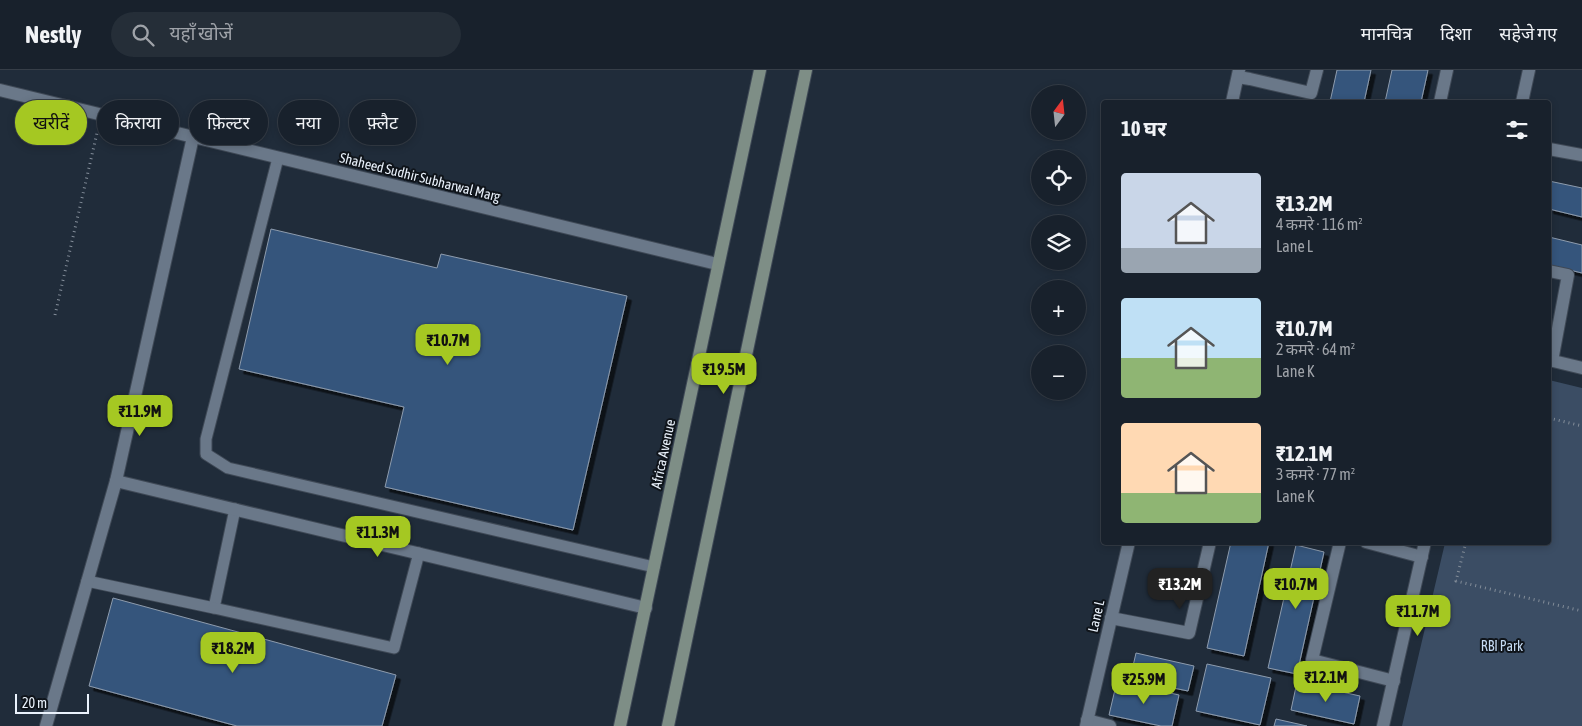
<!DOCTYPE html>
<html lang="hi">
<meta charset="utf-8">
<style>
body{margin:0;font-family:"Asap Condensed","Noto Sans Devanagari",sans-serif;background:#252e38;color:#f1f3f6;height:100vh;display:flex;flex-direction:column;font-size:19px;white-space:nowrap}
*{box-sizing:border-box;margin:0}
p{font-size:16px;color:#9fa3a9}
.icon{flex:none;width:28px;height:28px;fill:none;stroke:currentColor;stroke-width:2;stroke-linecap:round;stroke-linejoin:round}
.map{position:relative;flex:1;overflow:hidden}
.sheet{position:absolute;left:1101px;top:30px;width:450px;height:445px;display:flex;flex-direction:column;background:#18212c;border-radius:5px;box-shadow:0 2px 8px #0003,0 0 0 1px #363e48}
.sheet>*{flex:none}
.hud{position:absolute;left:15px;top:30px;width:475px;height:45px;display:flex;gap:10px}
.needle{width:32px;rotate:15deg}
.controls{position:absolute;left:1031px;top:15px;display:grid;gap:10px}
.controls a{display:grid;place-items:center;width:55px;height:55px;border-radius:50%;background:#18212c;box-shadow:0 2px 8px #0003,0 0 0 1px #363e48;font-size:25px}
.scale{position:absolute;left:15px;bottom:12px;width:74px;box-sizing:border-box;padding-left:5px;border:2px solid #eaf2fc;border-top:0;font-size:14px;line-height:18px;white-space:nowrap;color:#eaf2fc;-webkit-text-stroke:4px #0f141a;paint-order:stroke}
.price{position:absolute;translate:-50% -42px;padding:0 11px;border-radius:10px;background:#a5c822;color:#111;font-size:16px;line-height:32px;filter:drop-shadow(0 1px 2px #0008)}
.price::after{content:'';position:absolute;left:50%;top:30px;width:15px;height:11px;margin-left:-8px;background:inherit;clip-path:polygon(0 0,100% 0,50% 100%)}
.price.on{background:#222;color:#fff}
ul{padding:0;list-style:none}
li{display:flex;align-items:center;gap:15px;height:125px;padding:0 20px}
li span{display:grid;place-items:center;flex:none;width:140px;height:100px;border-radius:5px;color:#555}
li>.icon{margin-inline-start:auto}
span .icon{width:60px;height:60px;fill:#fffc;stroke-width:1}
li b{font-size:21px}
h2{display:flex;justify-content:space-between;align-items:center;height:60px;padding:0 20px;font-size:21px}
.pill{padding:0 18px;border-radius:22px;background:#18212c;box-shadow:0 2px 8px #0003,0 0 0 1px #363e48;font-size:18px;line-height:45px}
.pill.on{background:#a5c822;color:#111}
header{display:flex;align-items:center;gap:30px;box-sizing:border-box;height:70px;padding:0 25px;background:#18212c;border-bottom:1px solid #363e48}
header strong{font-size:24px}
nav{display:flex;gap:28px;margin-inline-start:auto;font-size:18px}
.search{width:350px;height:45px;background:#252e38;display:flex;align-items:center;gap:12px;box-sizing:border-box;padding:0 18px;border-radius:28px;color:#9fa3a9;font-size:19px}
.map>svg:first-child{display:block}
.green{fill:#3b4d64}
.building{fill:#35557b;stroke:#8e9cae;filter:url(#shadow)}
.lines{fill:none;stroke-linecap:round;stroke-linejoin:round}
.lane-casing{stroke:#3f4956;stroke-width:13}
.street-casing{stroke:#3f4956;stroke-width:14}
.secondary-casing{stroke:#3f4956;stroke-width:14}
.path{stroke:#838d99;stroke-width:3;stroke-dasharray:1 4;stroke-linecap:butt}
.lane{stroke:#6a7889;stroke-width:11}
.street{stroke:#6a7889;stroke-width:12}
.secondary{stroke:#7e8e86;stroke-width:12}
.labels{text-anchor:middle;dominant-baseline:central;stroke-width:4;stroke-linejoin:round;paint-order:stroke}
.street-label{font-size:14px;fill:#eaf2fc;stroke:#0f141a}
.park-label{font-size:14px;fill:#c6dbf4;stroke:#0f141a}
</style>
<header>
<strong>Nestly</strong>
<div class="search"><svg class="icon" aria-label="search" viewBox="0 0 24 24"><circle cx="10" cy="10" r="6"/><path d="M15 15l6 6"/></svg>यहाँ खोजें</div>
<nav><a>मानचित्र</a><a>दिशा</a><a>सहेजे गए</a></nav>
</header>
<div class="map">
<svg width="1582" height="656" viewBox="0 0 1582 656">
<defs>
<filter id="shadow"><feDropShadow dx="4.5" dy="4.5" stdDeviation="0" flood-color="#0009"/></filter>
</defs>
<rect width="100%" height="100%" fill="#202c3a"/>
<path class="green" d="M1549 310 1582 318V656H1402L1445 473 1549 472Z"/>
<g class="building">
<path d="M1337 0H1371L1364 32H1330Z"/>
<path d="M1392 0H1428L1421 32H1385Z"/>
<path d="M1549 111 1582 118V147L1549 139Z"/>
<path d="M271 159 437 198 441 184 627 226 573 460 385 417 404 337 239 299Z"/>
<path d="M1549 167 1582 175V203L1549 195Z"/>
<path d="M1231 472H1269L1244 586 1207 578Z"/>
<path d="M1296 475 1324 482 1297 604 1268 598Z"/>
<path d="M113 528 396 605 382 656H237L89 616Z"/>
<path d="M1136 583 1194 596 1188 621 1130 609Z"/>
<path d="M1207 594 1271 608 1260 655 1196 641Z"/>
<path d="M1117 611 1179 625 1172 656H1161L1109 645Z"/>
<path d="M1297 612 1360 626 1354 654 1291 640Z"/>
<path d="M1276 649 1307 656H1274Z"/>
</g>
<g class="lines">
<g class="lane-casing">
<g id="lane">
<path d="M278 88 206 369V384L228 398 654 497"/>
<path d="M87 511 214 538 235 439"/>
<path d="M214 538 394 578 419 483"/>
</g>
</g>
<g class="street-casing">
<g id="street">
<path d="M1238 7 1250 9 1311 23 1317 0"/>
<path d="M0 20 717 194"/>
<path d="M1232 32 1239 0"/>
<path d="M1440 32 1447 0"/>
<path d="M1522 32 1529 0"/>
<path d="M1549 79 1582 85"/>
<path d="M1549 201 1568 205 1552 291"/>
<path d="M1549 290 1582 298"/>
<path d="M116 411 646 538"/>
<path d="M1340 472 1312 590 1394 611"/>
<path d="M1366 472 1422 487"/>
<path d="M1111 548 1189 563 1210 472"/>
<path d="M1087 650 1110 656"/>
<path d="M46 656 116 411 193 67"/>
<path d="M1086 656 1129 472"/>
<path d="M1383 656 1425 472"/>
</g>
</g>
<g class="secondary-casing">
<g id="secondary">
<path d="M620 656 760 0"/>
<path d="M668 656 806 0"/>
</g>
</g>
<g class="path">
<path d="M55 245 97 63"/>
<path d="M1549 348 1582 356"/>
<path d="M1466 472 1456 511 1582 541"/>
</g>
<use href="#lane" class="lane"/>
<use href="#street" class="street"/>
<use href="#secondary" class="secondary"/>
</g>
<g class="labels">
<g class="street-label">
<text transform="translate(420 107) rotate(14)">Shaheed Sudhir Subharwal Marg</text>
<text transform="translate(663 384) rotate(-78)">Africa Avenue</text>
<text transform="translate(1096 546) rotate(-77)">Lane L</text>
</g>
<g class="park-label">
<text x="1502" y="576">RBI Park</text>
</g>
</g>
</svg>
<div class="controls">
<a><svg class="needle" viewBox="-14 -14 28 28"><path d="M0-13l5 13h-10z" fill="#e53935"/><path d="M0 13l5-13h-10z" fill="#9fa3a9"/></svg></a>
<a><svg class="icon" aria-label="locate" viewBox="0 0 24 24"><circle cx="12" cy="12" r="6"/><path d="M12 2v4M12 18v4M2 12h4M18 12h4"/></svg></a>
<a><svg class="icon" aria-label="layers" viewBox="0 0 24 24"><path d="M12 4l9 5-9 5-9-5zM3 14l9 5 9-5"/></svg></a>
<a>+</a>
<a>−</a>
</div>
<div class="scale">20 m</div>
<b class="price" style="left:448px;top:296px">₹10.7M</b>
<b class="price" style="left:724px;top:325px">₹19.5M</b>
<b class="price" style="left:140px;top:367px">₹11.9M</b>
<b class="price" style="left:378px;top:488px">₹11.3M</b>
<b class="price on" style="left:1180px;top:540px">₹13.2M</b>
<b class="price" style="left:1296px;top:540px">₹10.7M</b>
<b class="price" style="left:1418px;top:567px">₹11.7M</b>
<b class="price" style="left:233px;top:604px">₹18.2M</b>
<b class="price" style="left:1326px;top:633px">₹12.1M</b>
<b class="price" style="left:1144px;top:635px">₹25.9M</b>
<div class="hud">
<a class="pill on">खरीदें</a>
<a class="pill">किराया</a>
<a class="pill">फ़िल्टर</a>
<a class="pill">नया</a>
<a class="pill">फ़्लैट</a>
</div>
<section class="sheet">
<h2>10 घर<svg class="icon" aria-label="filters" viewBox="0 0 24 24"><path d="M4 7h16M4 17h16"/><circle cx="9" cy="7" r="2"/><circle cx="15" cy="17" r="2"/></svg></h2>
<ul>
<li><span style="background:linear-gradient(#c9d6e8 75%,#9aa5b1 0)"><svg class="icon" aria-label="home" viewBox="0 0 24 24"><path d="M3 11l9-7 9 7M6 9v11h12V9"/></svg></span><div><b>₹13.2M</b><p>4 कमरे · 116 m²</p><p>Lane L</p></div></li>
<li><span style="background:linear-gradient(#bfe0f5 60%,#8fb573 0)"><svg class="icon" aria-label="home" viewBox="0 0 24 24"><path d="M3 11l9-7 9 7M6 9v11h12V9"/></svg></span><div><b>₹10.7M</b><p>2 कमरे · 64 m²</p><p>Lane K</p></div></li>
<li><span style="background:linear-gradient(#ffd9b3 70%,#8fb573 0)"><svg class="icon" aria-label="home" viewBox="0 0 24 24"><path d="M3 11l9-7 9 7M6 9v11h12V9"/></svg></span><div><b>₹12.1M</b><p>3 कमरे · 77 m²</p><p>Lane K</p></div></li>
</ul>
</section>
</div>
